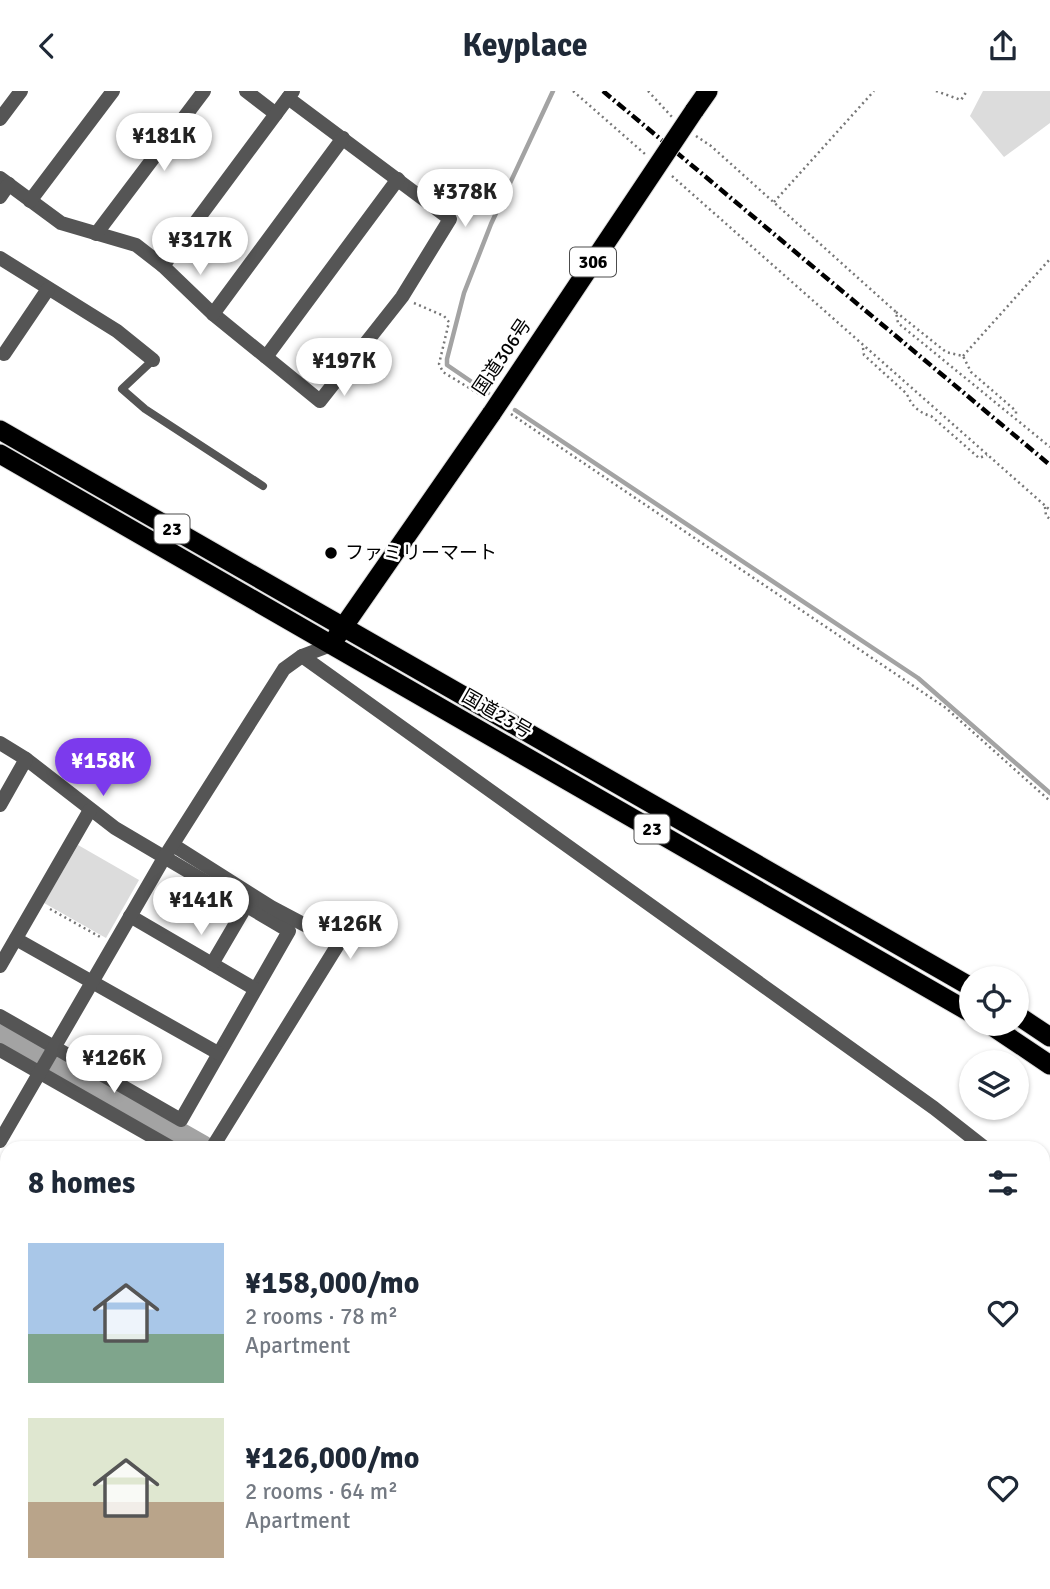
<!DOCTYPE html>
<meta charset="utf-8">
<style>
body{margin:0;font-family:Signika,"Noto Sans JP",sans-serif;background:#f6f6f7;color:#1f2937;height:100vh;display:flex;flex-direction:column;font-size:26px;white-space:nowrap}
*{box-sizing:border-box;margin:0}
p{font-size:23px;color:#747a83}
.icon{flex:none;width:38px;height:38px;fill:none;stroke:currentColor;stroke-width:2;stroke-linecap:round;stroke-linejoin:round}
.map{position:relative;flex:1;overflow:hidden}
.drawer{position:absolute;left:0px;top:1050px;width:1050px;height:448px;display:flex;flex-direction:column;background:#fff;border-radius:21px 21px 0 0;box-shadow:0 2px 5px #0004}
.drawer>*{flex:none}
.fabs{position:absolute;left:959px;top:875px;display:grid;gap:14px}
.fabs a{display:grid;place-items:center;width:70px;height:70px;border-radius:50%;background:#fff;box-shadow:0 2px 5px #0004;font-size:35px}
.price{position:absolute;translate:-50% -60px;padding:0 16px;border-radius:24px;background:#fff;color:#222;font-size:23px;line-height:46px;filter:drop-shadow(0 2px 4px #0008)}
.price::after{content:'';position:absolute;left:50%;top:42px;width:21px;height:16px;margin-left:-10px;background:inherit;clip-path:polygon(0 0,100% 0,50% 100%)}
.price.selected{background:#7c3aed;color:#fff}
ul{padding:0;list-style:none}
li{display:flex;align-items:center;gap:21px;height:175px;padding:0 28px}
li span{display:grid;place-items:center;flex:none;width:196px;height:140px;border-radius:0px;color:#555}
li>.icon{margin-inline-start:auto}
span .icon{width:84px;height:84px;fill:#fffc;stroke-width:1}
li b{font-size:30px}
h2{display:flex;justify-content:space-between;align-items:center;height:84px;padding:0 28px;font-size:30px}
header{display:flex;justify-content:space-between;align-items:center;height:91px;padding:0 28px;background:#fff;font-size:32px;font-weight:700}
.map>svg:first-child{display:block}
.green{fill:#dcdcdc}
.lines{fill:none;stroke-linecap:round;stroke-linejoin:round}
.stream{stroke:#a3a3a3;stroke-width:4.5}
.river{stroke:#a3a3a3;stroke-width:26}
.trunk-casing{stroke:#dbdbdb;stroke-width:21}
.path{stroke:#777;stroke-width:2.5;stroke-dasharray:2 3.5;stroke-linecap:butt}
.service{stroke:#555;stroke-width:8}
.minor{stroke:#555;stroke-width:14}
.trunk{stroke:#000;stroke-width:19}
.rail{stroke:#000;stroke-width:4.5;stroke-dasharray:10 3.5 2 3.5;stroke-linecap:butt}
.trunk-bridge-casing{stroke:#dbdbdb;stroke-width:21;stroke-linecap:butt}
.trunk-bridge{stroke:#000;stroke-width:19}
.poi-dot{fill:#000;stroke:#fff;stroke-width:2.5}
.labels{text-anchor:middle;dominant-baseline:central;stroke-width:5;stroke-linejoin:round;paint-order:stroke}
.shield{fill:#fff;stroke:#4c4c4c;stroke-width:2}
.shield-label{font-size:18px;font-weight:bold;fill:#000}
.street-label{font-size:19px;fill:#000;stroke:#fff}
.poi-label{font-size:19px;fill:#000;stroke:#fff;text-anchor:start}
</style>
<header><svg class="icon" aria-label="back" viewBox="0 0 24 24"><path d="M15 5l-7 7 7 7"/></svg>Keyplace<svg class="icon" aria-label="share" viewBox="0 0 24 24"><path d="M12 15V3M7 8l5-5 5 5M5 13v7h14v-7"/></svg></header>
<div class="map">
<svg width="1050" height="1498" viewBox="0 0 1050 1498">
<rect width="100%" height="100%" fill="#fff"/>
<g class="green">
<path d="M983 0H1050V32L1004 66 970 25Z"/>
<path d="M78 754 139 789 106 847 44 812Z"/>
</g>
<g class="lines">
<g class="stream">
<path d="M488 302 447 274V268L464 202 491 133 553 0"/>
<path d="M515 319 918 587 1050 702"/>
</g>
<g class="river">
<path d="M0 942 202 1057"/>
<path d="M732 1491 740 1498"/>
</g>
<g class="trunk-casing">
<g id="trunk">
<path d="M694 20 708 0"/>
<path d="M0 339 971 896"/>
<path d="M0 363 971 922"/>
<path d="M337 545 492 322"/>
<path d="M1017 924 1050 946"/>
<path d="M989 933 1050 974"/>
</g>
</g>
<g class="path">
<path d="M573 0 645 63"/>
<path d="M648 0 672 26"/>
<path d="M936 0 961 9 967 0"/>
<path d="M696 45 711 55 896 221 898 232 1050 356"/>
<path d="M672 85 1050 419"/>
<path d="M774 111 874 0"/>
<path d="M414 212 444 225 449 231 439 273 443 281 484 306"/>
<path d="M896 221 946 261 963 265 971 281 1016 320V326"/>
<path d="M863 257 864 264 907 303C911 314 919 322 931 325L979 367 987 364"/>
<path d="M963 265 1050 168"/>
<path d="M511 323 946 617 1050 710"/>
<path d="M1045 416 1046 425 1050 428"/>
<path d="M50 818 102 847"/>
<path d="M1043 1442 1050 1448"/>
<path d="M362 1491 371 1498"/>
<path d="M566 1498 572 1491"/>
</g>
<path class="service" d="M153 269 122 298 145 318 263 395"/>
<g class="minor">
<path d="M246 0 276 23"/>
<path d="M0 28 21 0"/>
<path d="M0 87 61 132 136 154 163 175 213 223 320 310 402 206 450 128 288 7"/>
<path d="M0 106 9 93"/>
<path d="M30 110 113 0"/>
<path d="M96 143 204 0"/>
<path d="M0 167 117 240 153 269"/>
<path d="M163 175 293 0"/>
<path d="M213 223 343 47"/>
<path d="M4 263 48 198"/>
<path d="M266 266 398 88"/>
<path d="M302 565 934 1017 985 1057"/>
<path d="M0 652 26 668 115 737 289 840 181 1029 0 925"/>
<path d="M0 714 26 668"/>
<path d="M173 754 271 816 339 852 212 1057"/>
<path d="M130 825 255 898"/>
<path d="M16 848 218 962"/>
<path d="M212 873 246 815"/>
<path d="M0 875 90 719"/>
<path d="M0 959 172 1057"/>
<path d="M0 1050 164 767 284 578 302 565 331 554"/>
<path d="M1043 1101 1050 1094"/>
<path d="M0 1153 7 1141"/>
<path d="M0 1222 7 1226"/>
<path d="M0 1312 7 1300"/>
</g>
<use href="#trunk" class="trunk"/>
<path class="rail" d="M603 0 1050 374"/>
<g class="trunk-bridge-casing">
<path id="trunk-bridge" d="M492 322 694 20"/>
</g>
<use href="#trunk-bridge" class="trunk-bridge"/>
</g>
<circle class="poi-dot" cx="331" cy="462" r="7"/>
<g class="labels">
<g class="shield">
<rect x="570" y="156.5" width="46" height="29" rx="5"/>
<rect x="154.5" y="423.5" width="35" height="29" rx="5"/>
<rect x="634.5" y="723.5" width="35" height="29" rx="5"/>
</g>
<g class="shield-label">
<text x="593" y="171">306</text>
<text x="172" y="438">23</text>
<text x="652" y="738">23</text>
</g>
<g class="street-label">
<text transform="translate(502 266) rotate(-56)">国道306号</text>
<text transform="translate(497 623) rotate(30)">国道23号</text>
</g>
<g class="poi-label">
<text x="345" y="462">ファミリーマート</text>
</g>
</g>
</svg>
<div class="fabs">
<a><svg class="icon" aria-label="locate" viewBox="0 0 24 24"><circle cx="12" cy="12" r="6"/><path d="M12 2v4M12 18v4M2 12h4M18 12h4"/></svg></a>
<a><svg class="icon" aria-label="layers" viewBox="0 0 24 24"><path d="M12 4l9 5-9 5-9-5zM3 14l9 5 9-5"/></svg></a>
</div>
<b class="price" style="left:164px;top:82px">¥181K</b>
<b class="price" style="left:465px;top:138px">¥378K</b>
<b class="price" style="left:200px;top:186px">¥317K</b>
<b class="price" style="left:344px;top:307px">¥197K</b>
<b class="price selected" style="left:103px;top:707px">¥158K</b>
<b class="price" style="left:201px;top:846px">¥141K</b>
<b class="price" style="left:350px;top:870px">¥126K</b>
<b class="price" style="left:114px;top:1004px">¥126K</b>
<section class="drawer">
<h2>8 homes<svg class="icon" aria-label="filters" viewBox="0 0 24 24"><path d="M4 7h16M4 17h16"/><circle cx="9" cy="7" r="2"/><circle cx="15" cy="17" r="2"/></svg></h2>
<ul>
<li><span style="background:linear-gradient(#a9c7e8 65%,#7fa58c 0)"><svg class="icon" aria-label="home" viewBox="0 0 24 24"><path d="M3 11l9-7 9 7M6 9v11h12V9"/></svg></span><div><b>¥158,000/mo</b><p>2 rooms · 78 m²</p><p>Apartment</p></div><svg class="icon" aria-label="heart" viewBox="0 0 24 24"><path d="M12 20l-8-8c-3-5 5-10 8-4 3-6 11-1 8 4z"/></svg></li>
<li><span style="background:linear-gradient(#dfe7d0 60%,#b9a48a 0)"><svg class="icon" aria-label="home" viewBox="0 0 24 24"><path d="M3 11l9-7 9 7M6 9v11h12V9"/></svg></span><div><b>¥126,000/mo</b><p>2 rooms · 64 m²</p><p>Apartment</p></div><svg class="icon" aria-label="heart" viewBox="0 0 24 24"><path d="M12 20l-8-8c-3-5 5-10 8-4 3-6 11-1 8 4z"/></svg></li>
</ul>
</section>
</div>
